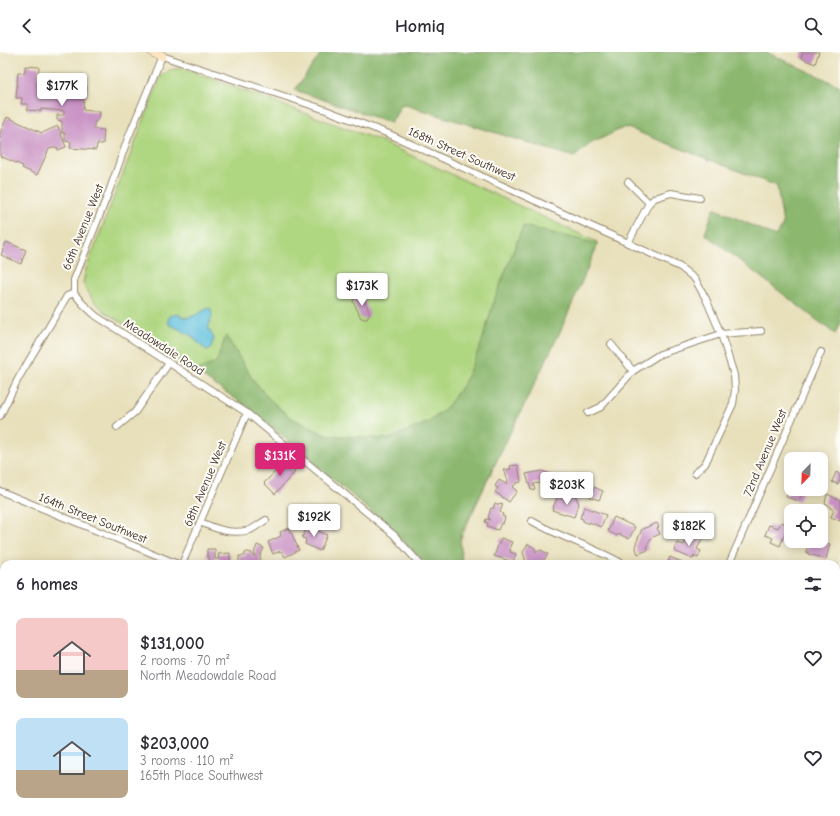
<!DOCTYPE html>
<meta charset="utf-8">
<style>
body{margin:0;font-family:"Comic Neue",sans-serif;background:#f2f2f3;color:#2b2b33;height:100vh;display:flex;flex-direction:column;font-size:15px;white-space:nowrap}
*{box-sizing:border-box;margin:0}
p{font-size:13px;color:#7c7c81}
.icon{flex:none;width:22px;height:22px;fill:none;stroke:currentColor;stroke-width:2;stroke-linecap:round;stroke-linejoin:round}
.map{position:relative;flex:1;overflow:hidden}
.drawer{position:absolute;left:0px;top:508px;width:840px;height:256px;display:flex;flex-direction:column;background:#fff;border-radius:12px 12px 0 0;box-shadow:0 2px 10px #0003}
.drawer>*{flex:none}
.needle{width:26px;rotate:203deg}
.fabs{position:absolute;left:784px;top:400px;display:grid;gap:8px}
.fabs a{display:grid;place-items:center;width:44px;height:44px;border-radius:8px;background:#fff;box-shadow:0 2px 10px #0003;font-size:20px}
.price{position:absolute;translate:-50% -34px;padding:0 9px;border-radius:4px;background:#fff;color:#222;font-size:13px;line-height:26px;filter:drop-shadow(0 1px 2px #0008)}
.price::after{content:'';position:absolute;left:50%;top:24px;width:12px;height:9px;margin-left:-6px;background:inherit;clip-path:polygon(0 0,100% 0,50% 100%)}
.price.selected{background:#db2777;color:#fff}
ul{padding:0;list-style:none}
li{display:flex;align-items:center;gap:12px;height:100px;padding:0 16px}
li span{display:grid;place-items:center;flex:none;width:112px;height:80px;border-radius:8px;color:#555}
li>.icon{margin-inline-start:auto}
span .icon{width:48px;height:48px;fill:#fffc;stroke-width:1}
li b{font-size:17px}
h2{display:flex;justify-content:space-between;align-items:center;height:48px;padding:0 16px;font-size:17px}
header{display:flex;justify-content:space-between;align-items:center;height:52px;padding:0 16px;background:#fff;font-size:18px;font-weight:600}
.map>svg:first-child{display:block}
.green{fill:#afd680;stroke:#75804f}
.forest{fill:#8bb76e;stroke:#637046}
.water{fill:#60c1de;stroke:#4e767e}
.building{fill:#c78fc3}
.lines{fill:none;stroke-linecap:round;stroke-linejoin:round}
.street-casing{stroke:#92856c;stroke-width:8}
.secondary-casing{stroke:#92856c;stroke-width:10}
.street{stroke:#fff;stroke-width:6}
.secondary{stroke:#fde5c4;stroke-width:9}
.labels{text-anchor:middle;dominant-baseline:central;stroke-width:4;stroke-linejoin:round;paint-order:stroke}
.street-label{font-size:12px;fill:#3b2a1e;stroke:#fdfcf7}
</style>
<header><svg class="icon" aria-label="back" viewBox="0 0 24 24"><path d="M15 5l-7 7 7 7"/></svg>Homiq<svg class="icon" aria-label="search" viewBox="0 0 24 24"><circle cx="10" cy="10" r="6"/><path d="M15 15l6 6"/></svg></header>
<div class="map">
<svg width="840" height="764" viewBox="0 0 840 764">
<rect width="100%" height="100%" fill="#fdfcf7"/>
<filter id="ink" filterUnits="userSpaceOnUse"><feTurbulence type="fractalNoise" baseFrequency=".025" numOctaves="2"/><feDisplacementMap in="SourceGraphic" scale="8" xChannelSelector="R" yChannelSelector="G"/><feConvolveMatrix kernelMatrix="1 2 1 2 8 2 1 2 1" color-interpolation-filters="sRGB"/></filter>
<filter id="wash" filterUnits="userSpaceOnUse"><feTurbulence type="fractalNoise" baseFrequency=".012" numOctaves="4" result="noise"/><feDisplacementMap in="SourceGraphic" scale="16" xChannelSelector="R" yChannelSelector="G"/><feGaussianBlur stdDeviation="0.9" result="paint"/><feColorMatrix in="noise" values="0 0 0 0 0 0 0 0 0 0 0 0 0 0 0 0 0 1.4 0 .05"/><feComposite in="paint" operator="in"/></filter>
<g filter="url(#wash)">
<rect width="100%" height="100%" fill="#e8e0bb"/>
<path class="green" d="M182 16 378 88 597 190 449 512 249 355 104 259 92 247 83 231 86 217 161 24 170 18Z"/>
<g class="forest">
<path d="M322 0H766L840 34V271L835 282 705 182 714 156 775 184 783 173 777 134 625 75 590 92 574 105 402 52 391 71 295 38Z"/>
<path d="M523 174 598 192 560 280 460 483 462 512H427L382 469 248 355 194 319 216 311 226 284 252 326 269 347 290 365 325 383 389 387 429 370 448 354 465 329 481 292 495 246Z"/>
<path d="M120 760H298L296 764H128Z"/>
</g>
<path class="water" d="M209 256 211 257 212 265 208 276 214 286 211 296 208 299 201 294 192 284 169 272 168 268 170 264 178 262C189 271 198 260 209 256Z"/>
<g id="blocks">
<g class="building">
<path d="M803 0H819L815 12 801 6Z"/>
<path d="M25 14 39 15 38 26 45 27 50 22H56L55 39 59 40 60 34 63 35 64 31 67 32V29L79 30 78 34H87L86 45H84L83 58 100 60 99 66 94 71V77L104 78 103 92H97L96 98 70 96 71 90 65 89V81H62V69L57 68V63H64V59L41 57V59L27 58 28 52H21L22 46H16L18 21H25Z"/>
<path d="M7 65 42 81 58 74 66 95 58 98 57 95 49 97 37 123 22 116 23 114 0 104V81Z"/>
<path d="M6 190 26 198 21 212 1 203Z"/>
<path d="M357 243H360L363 245 370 262 367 267H365L361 266 353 249 355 245Z"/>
<path d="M281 407 295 420 275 442 264 431 279 416 276 413Z"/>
<path d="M518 413 521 430 517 431 512 435 517 439 509 450 495 440 498 436 495 434 499 428 506 432 508 429 504 418 511 417 510 414Z"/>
<path d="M542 419 556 425 551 435 541 431 533 432 535 437 531 438 526 422Z"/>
<path d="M836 420 840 422V427L838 432 832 430Z"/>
<path d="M791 434V437H802L803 438 799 449 786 445Z"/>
<path d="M594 435 603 439 599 448 590 445Z"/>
<path d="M827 442 840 448V469L831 465 834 458 830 456V454L825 451Z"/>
<path d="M575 443 579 452 574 465 552 458 558 444 566 447Z"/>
<path d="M495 451 499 453 500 451 503 452 500 460 503 462 502 464 505 465 503 472 501 471 498 478 487 474 488 471 485 470 486 467 489 468 490 467 488 466 491 456 493 457Z"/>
<path d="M584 455 606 463 601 475 589 470V472L583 469V467L580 466Z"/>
<path d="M614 465 635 475 629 487 619 482 617 484 608 479Z"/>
<path d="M781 470 788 473 780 494 771 490 773 486 765 483 769 473 778 476Z"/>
<path d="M657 471 659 475 657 476 660 482 651 486 647 494 648 498 638 502 635 494 642 477Z"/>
<path d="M307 474 327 483 320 499 305 492 306 487 302 486Z"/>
<path d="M289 476 299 498 285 505 281 499 273 502 268 490 281 484 280 480Z"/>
<path d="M687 481 702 487 697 497 701 499 698 506 694 504 693 507 674 499 677 491 684 493Z"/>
<path d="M501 486 512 490 509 497 511 498 510 500 516 502 513 510 494 504Z"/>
<path d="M809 489H819L830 492 826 507 808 502V500H806Z"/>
<path d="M528 492 535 496 536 500 541 498 548 502 544 508 539 510V512H522L526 510 523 500Z"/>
<path d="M257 493 264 496 260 504 261 512H239V504H245V501L247 500 252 501V504H255V502L254 501Z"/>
<path d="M207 497H215V507H219L218 502 230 501V512H210L209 505H207Z"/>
<path d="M670 505 686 512H667Z"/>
<path d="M836 691 840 693V703L839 706 836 705Z"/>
<path d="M838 750 840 753V764H832L831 760H836V752Z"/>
<path d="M488 760H517L515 764H487Z"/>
<path d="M572 760H590L594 762 593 764H575L571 762Z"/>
<path d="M636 760H655L653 764H642L636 761Z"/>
<path d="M671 760H688L686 764H669Z"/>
</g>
</g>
</g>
<g filter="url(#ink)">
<use href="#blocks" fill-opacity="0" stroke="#92856c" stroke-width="1"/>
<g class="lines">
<g class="street-casing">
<g id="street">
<path d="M628 130 649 151"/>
<path d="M628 191 649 151 655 146 671 141 700 146"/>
<path d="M74 241V228L110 137 128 86 162 4 323 57 389 82 628 191 680 215 695 227 706 247 721 282 734 323 735 338 733 352 705 412 695 421"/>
<path d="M74 241 82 251 96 264 247 361 394 483 420 512"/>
<path d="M611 292 633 319"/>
<path d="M588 361 601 355 633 319 660 302 721 282 761 279"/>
<path d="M0 364 18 327 67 244 74 241"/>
<path d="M117 375 135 360 169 311"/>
<path d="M0 439 178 512"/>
<path d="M532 469C561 486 594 495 623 512"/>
<path d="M200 470C216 477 232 483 250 478 255 476 261 471 266 468"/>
<path d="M182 512 247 361"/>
<path d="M729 512 821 300"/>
<path d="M0 649H4"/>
<path d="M0 745 4 747"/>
<path d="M35 760 45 764"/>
<path d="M372 760V764"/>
<path d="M467 760 468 764"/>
<path d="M754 760 761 764"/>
<path d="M90 764 92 760"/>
<path d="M549 764 551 760"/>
<path d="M619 764 621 760"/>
</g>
</g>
<g class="secondary-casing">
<path id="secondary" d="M152 0 162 4"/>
</g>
<use href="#street" class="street"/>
<use href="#secondary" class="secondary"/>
</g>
</g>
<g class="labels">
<g class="street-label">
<text transform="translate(462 102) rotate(24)">168th Street Southwest</text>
<text transform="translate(83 175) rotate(-68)">66th Avenue West</text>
<text transform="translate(164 295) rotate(33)">Meadowdale Road</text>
<text transform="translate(765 401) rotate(-67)">72nd Avenue West</text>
<text transform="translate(205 432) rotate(-67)">68th Avenue West</text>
<text transform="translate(93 466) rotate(22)">164th Street Southwest</text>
</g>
</g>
</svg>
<div class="fabs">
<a><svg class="needle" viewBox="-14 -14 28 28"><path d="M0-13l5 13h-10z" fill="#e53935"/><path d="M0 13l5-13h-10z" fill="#7c7c81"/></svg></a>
<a><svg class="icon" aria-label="locate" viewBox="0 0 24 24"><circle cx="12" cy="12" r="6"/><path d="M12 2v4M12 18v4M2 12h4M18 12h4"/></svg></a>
</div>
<b class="price" style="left:62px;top:55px">$177K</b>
<b class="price" style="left:362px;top:255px">$173K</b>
<b class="price selected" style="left:280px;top:425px">$131K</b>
<b class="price" style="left:567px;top:454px">$203K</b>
<b class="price" style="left:314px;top:486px">$192K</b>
<b class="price" style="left:689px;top:495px">$182K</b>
<section class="drawer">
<h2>6 homes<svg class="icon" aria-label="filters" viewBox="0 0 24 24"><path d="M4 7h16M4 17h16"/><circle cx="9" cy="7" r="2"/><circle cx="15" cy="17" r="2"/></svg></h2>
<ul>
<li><span style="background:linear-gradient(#f6c9c9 65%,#b9a48a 0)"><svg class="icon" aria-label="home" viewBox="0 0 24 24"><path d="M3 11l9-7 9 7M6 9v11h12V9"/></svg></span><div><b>$131,000</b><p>2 rooms · 70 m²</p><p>North Meadowdale Road</p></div><svg class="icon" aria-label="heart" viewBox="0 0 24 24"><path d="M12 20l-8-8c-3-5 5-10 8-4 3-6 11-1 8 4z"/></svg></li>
<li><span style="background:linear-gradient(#bfe0f5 65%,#b9a48a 0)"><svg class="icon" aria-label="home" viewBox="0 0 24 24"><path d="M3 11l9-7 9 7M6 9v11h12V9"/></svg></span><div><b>$203,000</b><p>3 rooms · 110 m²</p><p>165th Place Southwest</p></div><svg class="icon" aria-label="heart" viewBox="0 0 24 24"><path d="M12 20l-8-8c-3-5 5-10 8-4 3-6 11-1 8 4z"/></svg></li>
</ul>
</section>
</div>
